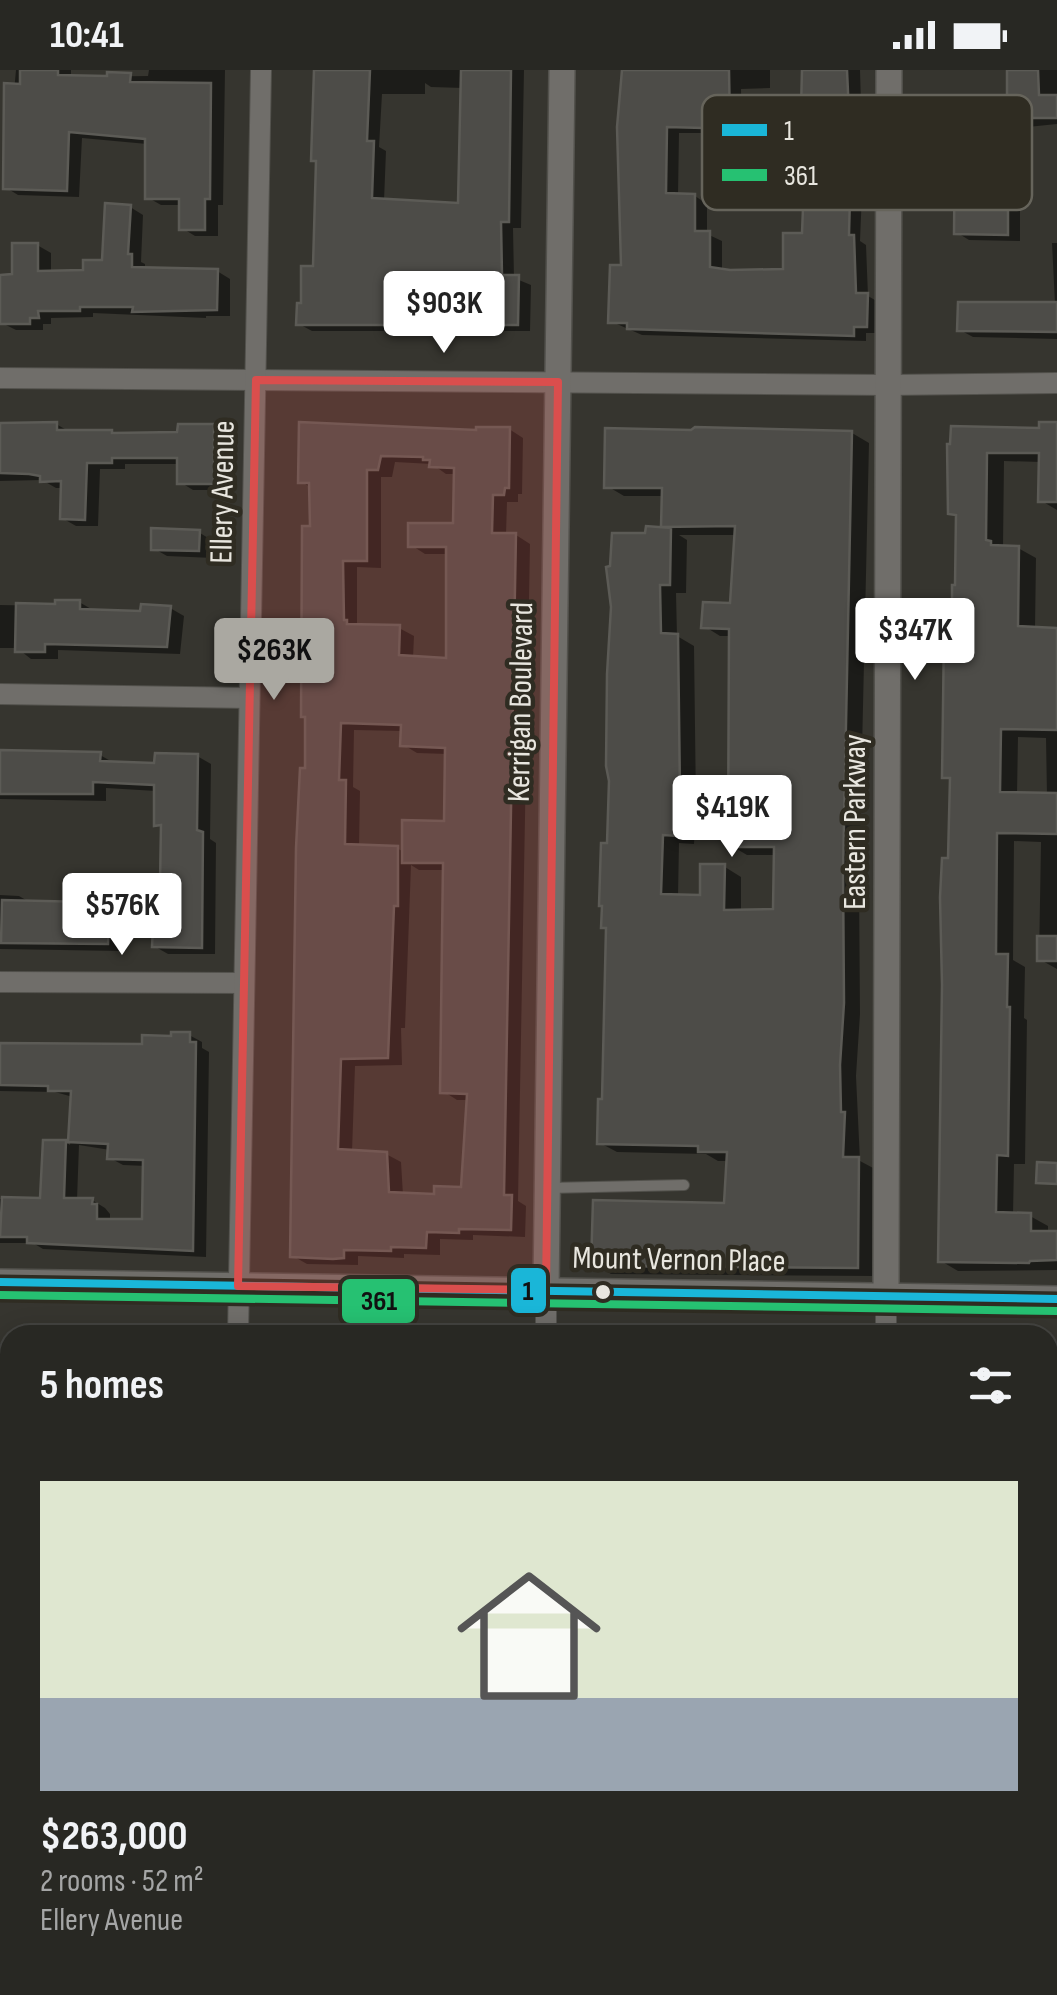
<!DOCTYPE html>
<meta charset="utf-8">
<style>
body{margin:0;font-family:"Sofia Sans Condensed",sans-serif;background:#343430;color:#f1f3f6;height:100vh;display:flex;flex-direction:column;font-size:38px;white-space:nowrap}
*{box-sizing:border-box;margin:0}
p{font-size:32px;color:#a5a6a6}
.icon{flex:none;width:55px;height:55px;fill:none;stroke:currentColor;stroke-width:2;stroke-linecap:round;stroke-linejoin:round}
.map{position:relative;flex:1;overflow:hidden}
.details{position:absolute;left:0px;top:1255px;width:1058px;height:670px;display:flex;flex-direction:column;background:#282823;border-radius:30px 30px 0 0;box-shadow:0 5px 25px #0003,0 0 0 2px #444441}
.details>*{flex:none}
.price{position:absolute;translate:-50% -85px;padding:0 22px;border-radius:10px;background:#fff;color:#222;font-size:32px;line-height:65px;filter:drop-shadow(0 2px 5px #0008)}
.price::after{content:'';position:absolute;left:50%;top:60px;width:30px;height:22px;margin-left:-15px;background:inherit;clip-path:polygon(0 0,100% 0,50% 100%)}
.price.current{background:#aaa8a1;color:#111}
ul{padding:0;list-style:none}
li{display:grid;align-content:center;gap:20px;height:530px;padding:0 40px}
li span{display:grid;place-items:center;height:310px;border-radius:0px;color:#555}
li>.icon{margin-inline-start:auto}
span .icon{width:180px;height:180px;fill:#fffc;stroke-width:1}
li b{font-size:42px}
h2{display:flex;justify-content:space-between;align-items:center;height:120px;padding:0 40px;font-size:42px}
.status{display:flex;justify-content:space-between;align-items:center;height:70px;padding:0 50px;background:#282823;direction:ltr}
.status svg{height:28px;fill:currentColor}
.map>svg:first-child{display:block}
.education{fill:#49383c}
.shadow{fill:#0007;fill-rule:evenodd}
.building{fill:#4d4c48;stroke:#5c5b56;stroke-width:2.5;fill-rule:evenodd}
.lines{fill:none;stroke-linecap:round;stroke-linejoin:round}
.service-casing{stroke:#52514c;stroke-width:12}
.minor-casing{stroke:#52514c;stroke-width:22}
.tertiary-casing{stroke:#52514c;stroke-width:28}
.service{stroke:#706e6a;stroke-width:10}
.minor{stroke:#706e6a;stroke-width:20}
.tertiary{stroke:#706e6a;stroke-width:25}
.bus-1-casing{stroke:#2f2c22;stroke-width:15}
.bus-2-casing{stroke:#2f2c22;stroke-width:15}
.bus-1{stroke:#1ab6d8;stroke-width:8}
.bus-2{stroke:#26c172;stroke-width:8}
.marked{fill:#da4e4d;fill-opacity:0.2;stroke:#da4e4d;stroke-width:8;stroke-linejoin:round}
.bus-dot{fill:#e8e6df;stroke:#2f2c22;stroke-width:4}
.labels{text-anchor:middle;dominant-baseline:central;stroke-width:9;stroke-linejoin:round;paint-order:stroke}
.street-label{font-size:32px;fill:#e8e6df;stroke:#2f2c22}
.key{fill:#2f2c22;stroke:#66645b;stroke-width:2.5}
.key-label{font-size:28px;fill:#e8e6df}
.line-badge{stroke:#2f2c22;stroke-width:4}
.pale-badge-label{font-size:28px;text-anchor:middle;font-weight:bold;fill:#111}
</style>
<div class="status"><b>10:41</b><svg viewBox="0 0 49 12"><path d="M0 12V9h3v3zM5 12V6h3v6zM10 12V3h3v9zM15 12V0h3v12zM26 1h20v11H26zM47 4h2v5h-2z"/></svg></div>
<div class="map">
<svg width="1057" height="1925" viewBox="0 0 1057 1925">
<rect width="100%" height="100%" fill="#36352f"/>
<path class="education" d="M0 1802H10V1915H230L231 1925H0Z"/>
<g class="shadow">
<path d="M16 0H71V7L148 6 149 0H225L223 135H218V166H195L182 158V135H161L147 127V74L82 68 79 127 18 125 5 117Z"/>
<path d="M316 0H524L521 158H513L514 208 531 215 530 261H312L299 254 315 198 319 92ZM425 13 431 17 463 18 461 136 384 131 386 81 379 77 382 24H425Z"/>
<path d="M631 0H770V18L741 19 743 120H720L708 112 707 63H679L678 126H695L707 134V164L722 171V200L785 202 804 165 807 116 802 113 804 0H860L863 98 860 171 866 175 868 226 880 233 879 263H866V271L642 265 610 251 623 197Z"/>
<path d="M1009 0H1057V54L1018 58 1017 116 1020 118V171L969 170 956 162 974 62 1010 27Z"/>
<path d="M130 137 143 145 141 192 145 194V200L217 201 230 209V246H206V248L93 243V247L51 248V254H43V260H16L2 253 15 207 37 175 51 183V203H85L104 192Z"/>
<path d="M1052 173H1057V269L973 267 960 260 1055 234Z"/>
<path d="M56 354 70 362 180 365 213 357 227 365V420H193L180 412V394H125V399H100L98 456H76L62 448 63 418H56L42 410 0 411V355Z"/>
<path d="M301 355 478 363 509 359 523 368 522 424H518V432H507L506 465H516L530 474 518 1131 526 1136 525 1167 473 1165V1170L440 1169V1185L404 1184V1188L358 1186V1195L307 1194 293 1186 312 458V418L300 411ZM395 392 432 394 446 404H457L455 455 411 475 425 484H448L449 590 413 588 414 566 399 558 357 557V497L381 498V407H392ZM354 660 403 661 402 674 417 683 447 684V753L405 783 397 778 359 777 360 721 353 717ZM411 795 419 800H445L443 1021 457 1030H469L463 1120 437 1127 403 1125 401 1092 386 1084 352 1082 355 996 402 995 401 958H405Z"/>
<path d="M1057 360V440L1040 430 1041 392 1004 391 1003 478H1018L1036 488 1035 559 1057 560V899L1039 889 1041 772 1014 771 1013 890 1025 897 1024 948 1027 950 1025 1094H1014L1013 1145 1030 1146 1048 1156V1163H1057V1200L958 1201 941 1191 952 711 944 706 958 517 959 448 951 443 949 377ZM1018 667 1046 668 1047 726 1017 725Z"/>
<path d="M852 363 869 373 859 812 860 944 856 1006 860 1091 875 1099 874 1206 611 1204 594 1194 727 1135 729 1091H718L706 1084 617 1082 600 1073 605 1032 608 859 604 836 609 776 648 459 672 460 664 456V426H624L607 416ZM679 465H737L733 535 704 556 720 566H732L730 775 747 785H776V841L741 842V807L725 797 702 828 678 827 679 773 694 774 696 735 694 576 677 566 676 523H686L687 470Z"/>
<path d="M200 463 213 471V488L167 486 153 478Z"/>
<path d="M79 532 93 540 142 544 170 538 184 546 180 584 58 580V589H31L17 578H0V535L57 536Z"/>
<path d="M0 683 100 685 114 693 157 696 197 686 211 694 210 769 216 773 215 884H168L154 876 162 816 163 758 157 754 156 721 106 718V731L0 729Z"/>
<path d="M0 825 19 826 31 833 89 834 109 829 122 837 121 881 0 879Z"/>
<path d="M189 965 202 972V978L209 982 206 1187 43 1179 33 1173H0V1129L43 1131 66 1072 70 1075 73 1027 55 1022 0 1021V977H144ZM79 1075 110 1080V1088L123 1095 146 1096 145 1152H110V1144L105 1138 92 1130H77Z"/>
<path d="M0 1273H10V1316L0 1311Z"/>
<path d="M1048 1282H1057V1433L1048 1432Z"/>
<rect x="0" y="1424" width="10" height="48"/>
<rect x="1048" y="1500" width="9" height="188"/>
<path d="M0 1564 10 1565V1669H6V1717H10V1764H0Z"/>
<path d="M1048 1736 1057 1737V1780L1048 1774Z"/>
<path d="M1048 1870 1057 1873V1925H912V1915H1048Z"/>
<path d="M5 1904H10V1915H200V1925H6Z"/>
<rect x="280" y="1915" width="55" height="10"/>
<path d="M602 1915H827V1918H820V1925Z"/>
</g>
<g class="building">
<path d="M20 0H58V5L107 6V2L131 3 130 12 211 13 210 129H205V160H179V129H145V69L69 62 67 121 3 119 4 13 20 14Z"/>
<path d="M314 0H370L367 71H374L372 128 458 133 461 0H511L509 152H501L502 205H519L518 255H296L297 233H301V196H313L316 91H311Z"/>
<path d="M622 0H729L731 114H705L704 58 667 57 666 123 695 124V161H710V197L730 200 783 199V163H802L804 114H799L802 0H847L851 89 849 165H854L856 223H868L867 257H854V266L627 259V253H608L610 195H621L617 57Z"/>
<path d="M1007 0H1038L1039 25H1057V48H1022V52H1006L1004 108H1008V165L954 164 955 59H971V26L1007 25Z"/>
<path d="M105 133 131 135 128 184H132V197L218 199 217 240 132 242 133 237H80V241H38L39 248H30V254H0V205L12 204V173H38V201L83 200V190H102Z"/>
<path d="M958 232H1057V262L957 261Z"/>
<path d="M57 352V360H112V363L177 362 178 354H214V414H177V388H112V393H87L85 450 60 449 61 411 40 412V406L29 404 0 403V353Z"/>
<path d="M299 352 476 360V357H510L509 418H505L504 425H493L492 463H516L504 1125H512L511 1160 459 1159V1163L427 1162 426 1178 391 1177V1181L344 1180V1188L333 1189 290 1187 296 778 300 698H305V647H301L302 456H310L309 413H298ZM381 386 423 387V390H430L429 397 454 398 453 453H408V477H446V588L399 585 400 555 347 554V550H344L343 491H367V400H378ZM341 653 401 655 400 676 445 678 444 751 402 750V793H443L440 1023 467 1024 461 1117 434 1116V1124L389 1122 387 1082 338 1079 341 989 388 988 394 836H398V776L345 774 346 710H339Z"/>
<path d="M1039 352H1057V432H1038L1039 383H987L986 470 991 471V475L1019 476 1018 556 1057 558V660L1001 659 1000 722 1057 723V764L997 763 996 884H1008L1007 937H1010L1008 1086 997 1085 996 1142 1031 1143V1161H1057V1190L1030 1191 1029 1193 938 1192 942 915 940 827 942 788H948L950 708H942L944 563 946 536 952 535V515H955L956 445 948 444 947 374H950L951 356 1039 358Z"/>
<path d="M695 357 852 361 843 801 844 933 840 995 841 1042H845L843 1087H859L858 1198 591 1196 593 1130 724 1133 727 1082H698V1076L597 1074 598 1029H602L606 858H601L602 836H599L601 773H607L609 711 606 696 607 604 611 537 606 497 610 496 612 463H645L646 456 671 458 670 515H660L661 563 678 564 680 724 678 766 663 765 661 824 700 825V794H725L724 840 773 839 774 777H728L729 559 701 558 703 532 730 533 735 456 661 457 662 418H604L605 358 691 360Z"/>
<path d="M151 458 200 460 199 481 151 480Z"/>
<path d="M55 530H80V539L140 541 141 534 171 536 167 577 45 574V582H15L16 533 55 534Z"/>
<path d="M0 680 101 682 100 691 154 693 155 683 198 684 197 760 203 762 202 878 152 877 155 813H160L161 755 154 756V715L93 712V724H0Z"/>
<path d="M88 826 110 827 108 874 1 873 2 830 87 832Z"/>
<rect x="1037" y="866" width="20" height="25"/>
<path d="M171 962H190V972H196L193 1181 27 1173V1167H0L2 1127 40 1128 43 1070H66L64 1128H93L92 1134H97V1149H142L143 1090 107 1089 108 1074 68 1072 71 1021H48V1016L0 1015V973L142 974V965L171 966Z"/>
<path d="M1037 1092 1057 1093V1114L1036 1113Z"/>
</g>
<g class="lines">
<g class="service-casing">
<path id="service" d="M548 1118 684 1115"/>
</g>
<g class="minor-casing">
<g id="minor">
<path d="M0 308 888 315 1057 313"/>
<path d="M0 624 249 628"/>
<path d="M0 912 244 913"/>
<path d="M546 1220V1265"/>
<path d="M238 1265 261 0"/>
<path d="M886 1265V1226"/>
<path d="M0 1513H10"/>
<path d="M0 1800 10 1801"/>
<path d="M1048 1817H1057"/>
<path d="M240 1915V1925"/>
<path d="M888 1915 889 1925"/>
<path d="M552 1925V1915"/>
</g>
</g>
<g class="tertiary-casing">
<g id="tertiary">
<path d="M0 1212 1057 1229"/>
<path d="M546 1220 562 0"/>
<path d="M886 1226 889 0"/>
</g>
</g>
<use href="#service" class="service"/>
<use href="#minor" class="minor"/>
<use href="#tertiary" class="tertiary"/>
<g class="bus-1-casing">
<path id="bus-1" d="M0 1212 1057 1229"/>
</g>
<g class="bus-2-casing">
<path id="bus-2" d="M0 1225 1057 1241"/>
</g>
<use href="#bus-1" class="bus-1"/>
<use href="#bus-2" class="bus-2"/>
</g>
<path class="marked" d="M256 310 558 312 546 1220 238 1216Z"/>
<circle class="bus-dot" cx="603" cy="1222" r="9"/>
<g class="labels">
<g class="street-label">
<text transform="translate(223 422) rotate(-89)">Ellery Avenue</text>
<text transform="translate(521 632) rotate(-89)">Kerrigan Boulevard</text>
<text transform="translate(855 752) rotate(-90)">Eastern Parkway</text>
<text transform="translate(679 1190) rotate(1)">Mount Vernon Place</text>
</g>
</g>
<rect x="702" y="25" width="330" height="115" rx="15" class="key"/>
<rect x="722" y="54" width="45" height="12" fill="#1ab6d8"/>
<rect x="722" y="99" width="45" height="12" fill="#26c172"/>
<g class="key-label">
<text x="784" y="70">1</text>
<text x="784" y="115">361</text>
</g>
<g class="line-badge">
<rect x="509" y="1196" width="39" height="49" rx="10" fill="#1ab6d8"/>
<rect x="340" y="1207" width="77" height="48" rx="10" fill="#26c172"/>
</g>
<g class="pale-badge-label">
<text x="528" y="1230">1</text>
<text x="379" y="1240">361</text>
</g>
</svg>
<b class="price" style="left:444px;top:286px">$903K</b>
<b class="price" style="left:915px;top:613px">$347K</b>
<b class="price current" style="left:274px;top:633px">$263K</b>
<b class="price" style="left:732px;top:790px">$419K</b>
<b class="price" style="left:122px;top:888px">$576K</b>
<section class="details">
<h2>5 homes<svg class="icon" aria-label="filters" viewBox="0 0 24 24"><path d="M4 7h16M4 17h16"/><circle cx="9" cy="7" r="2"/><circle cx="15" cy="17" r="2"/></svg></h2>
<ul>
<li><span style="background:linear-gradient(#dfe7d0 70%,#9aa5b1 0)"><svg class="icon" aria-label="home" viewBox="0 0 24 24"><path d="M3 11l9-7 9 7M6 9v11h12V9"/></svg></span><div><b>$263,000</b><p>2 rooms · 52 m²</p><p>Ellery Avenue</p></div></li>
</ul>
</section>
</div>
